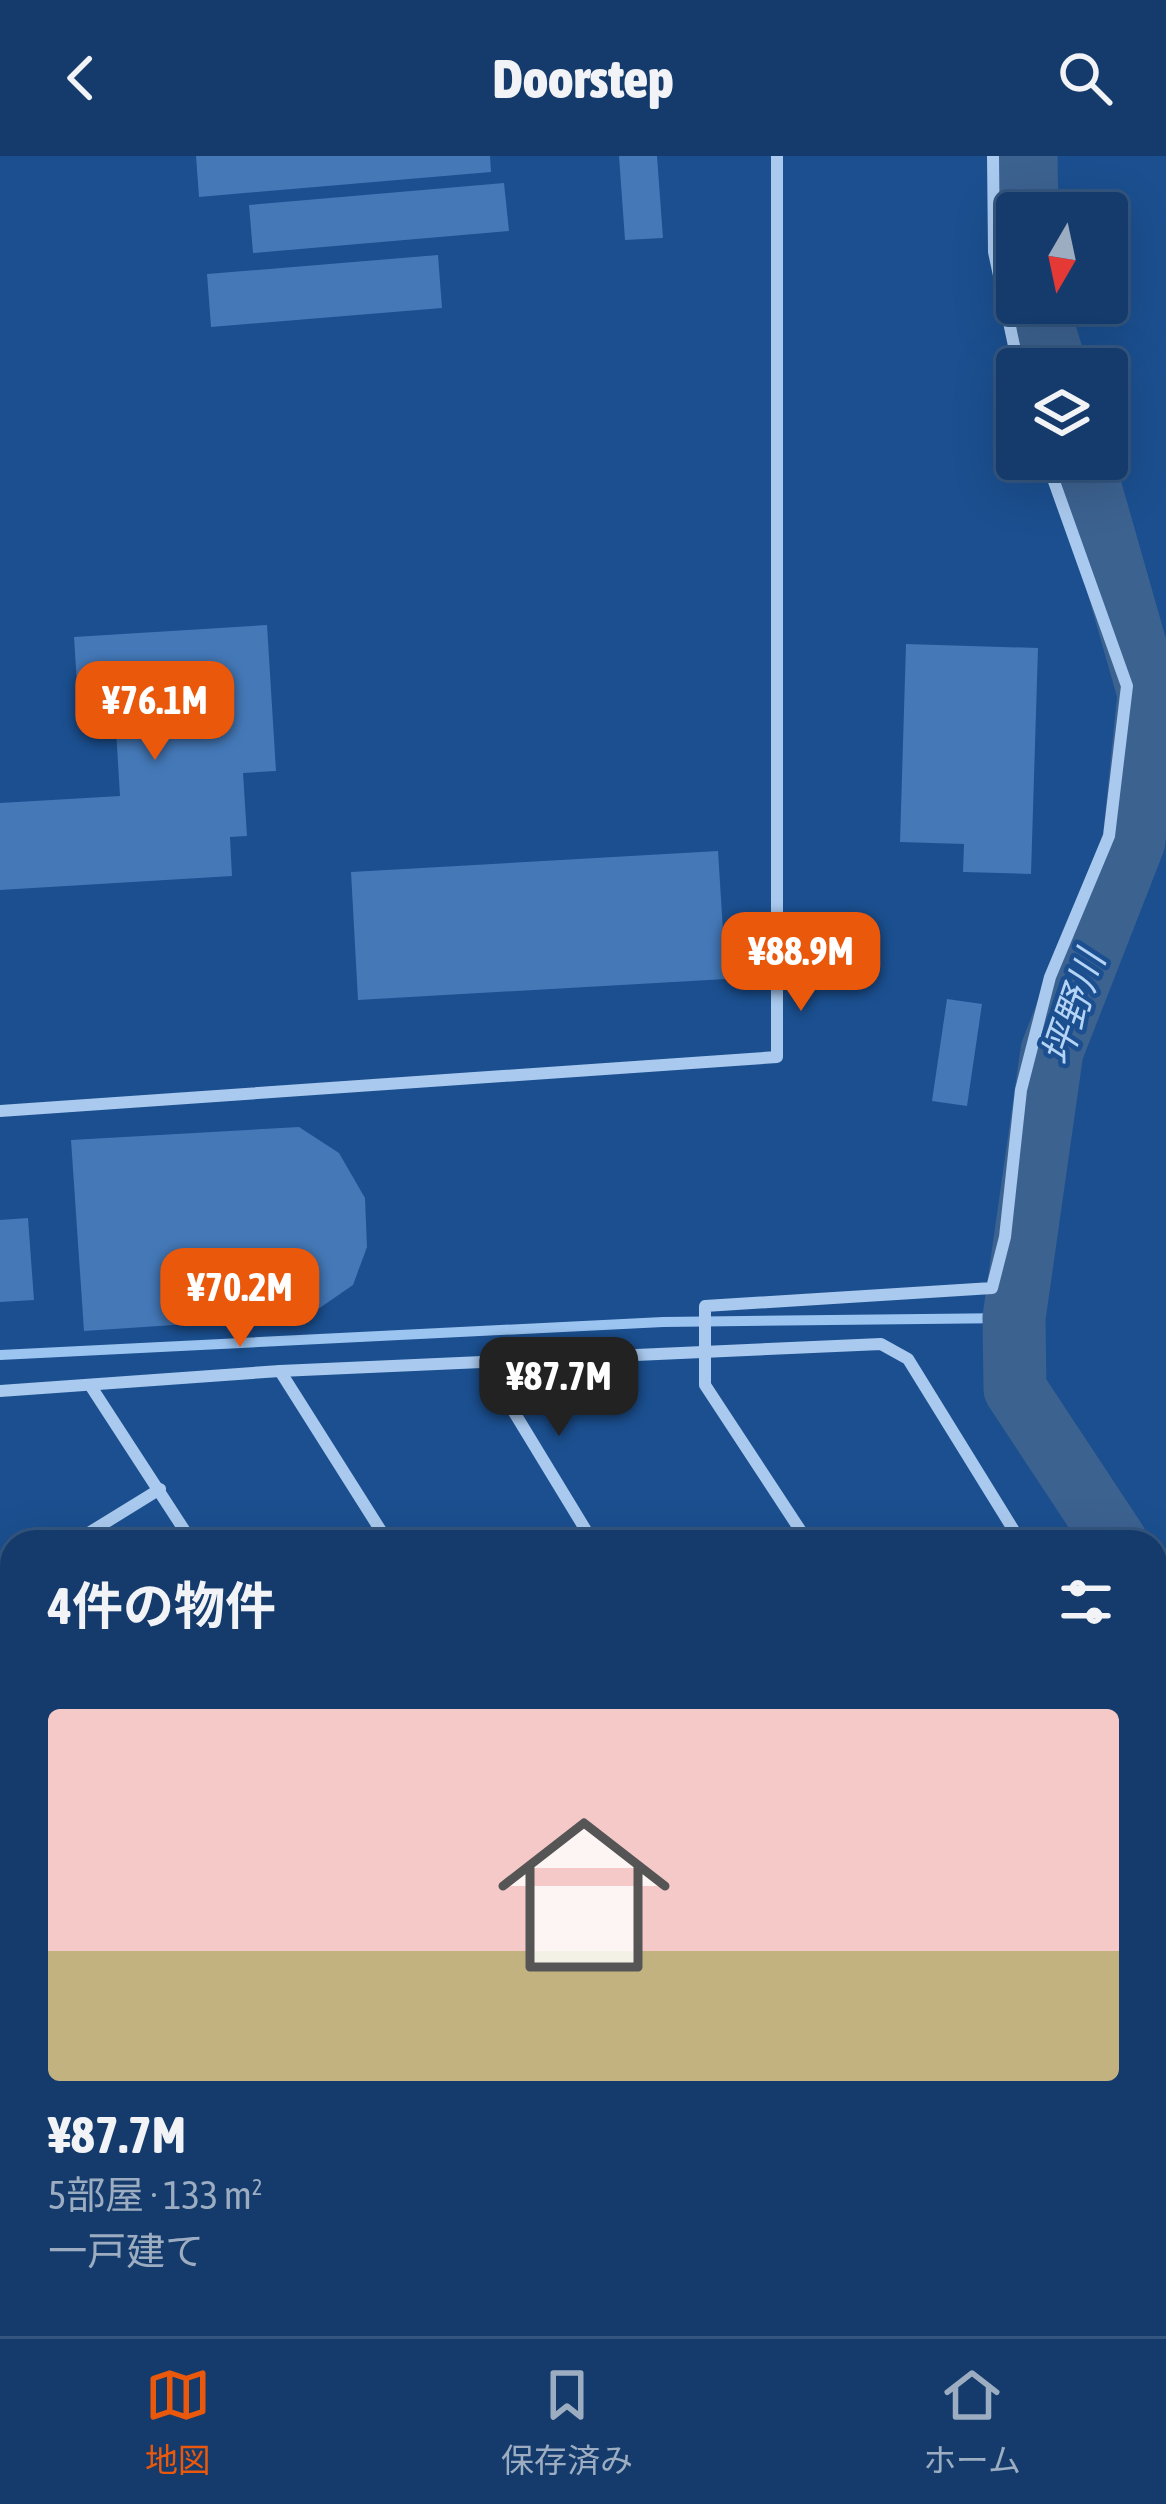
<!DOCTYPE html>
<html lang="ja">
<meta charset="utf-8">
<style>
body{margin:0;font-family:"Asap Condensed","Noto Sans JP",sans-serif;background:#214673;color:#f1f3f6;height:100vh;display:flex;flex-direction:column;font-size:45px;white-space:nowrap}
*{box-sizing:border-box;margin:0}
p{font-size:39px;color:#9dadc1}
.icon{flex:none;width:66px;height:66px;fill:none;stroke:currentColor;stroke-width:2;stroke-linecap:round;stroke-linejoin:round}
.map{position:relative;flex:1;overflow:hidden}
.sheet{position:absolute;left:0px;top:1374px;width:1167px;height:807px;display:flex;flex-direction:column;background:#143b6b;border-radius:36px 36px 0 0;box-shadow:0 12px 48px #0002,0 0 0 3px #33557e}
.sheet>*{flex:none}
.needle{width:78px;rotate:189deg}
.fabs{position:absolute;left:996px;top:36px;display:grid;gap:24px}
.fabs a{display:grid;place-items:center;width:132px;height:132px;border-radius:12px;background:#143b6b;box-shadow:0 12px 48px #0002,0 0 0 3px #33557e;font-size:60px}
.price{position:absolute;translate:-50% -102px;padding:0 27px;border-radius:24px;background:#ea580c;color:#fff;font-size:39px;line-height:78px;filter:drop-shadow(0 3px 6px #0008)}
.price::after{content:'';position:absolute;left:50%;top:72px;width:36px;height:27px;margin-left:-18px;background:inherit;clip-path:polygon(0 0,100% 0,50% 100%)}
.price.active{background:#222;color:#fff}
ul{padding:0;list-style:none}
li{display:grid;align-content:center;gap:24px;height:636px;padding:0 48px}
li+li{border-top:3px solid #33557e}
li span{display:grid;place-items:center;height:372px;border-radius:12px;color:#555}
li>.icon{margin-inline-start:auto}
span .icon{width:216px;height:216px;fill:#fffc;stroke-width:1}
li b{font-size:51px}
h2{display:flex;justify-content:space-between;align-items:center;height:144px;padding:0 48px;font-size:51px}
header{display:flex;justify-content:space-between;align-items:center;height:156px;padding:0 48px;background:#143b6b;font-size:54px;font-weight:800}
.menu{display:flex;justify-content:space-around;align-items:center;height:168px;border-top:3px solid #33557e;background:#143b6b;font-size:33px;color:#9dadc1}
.menu a{display:grid;justify-items:center;gap:6px}
.menu .active{color:#ea580c}
.map>svg:first-child{display:block}
.lines{fill:none;stroke-linecap:round;stroke-linejoin:round}
.stream{stroke:#9cc4f0;stroke-width:10}
.river{stroke:#3c6290;stroke-width:63}
.building{fill:#4478b7}
.path{stroke:#a9c9ee;stroke-width:6;stroke-dasharray:6 9;stroke-linecap:butt}
.street{stroke:#a9c9ee;stroke-width:12}
.secondary{stroke:#d6e6fa;stroke-width:24}
.labels{text-anchor:middle;dominant-baseline:central;stroke-width:9;stroke-linejoin:round;paint-order:stroke}
.water-label{font-size:39px;font-style:italic;fill:#b5d3f5;stroke:#1b4f8f}
</style>
<header><svg class="icon" aria-label="back" viewBox="0 0 24 24"><path d="M15 5l-7 7 7 7"/></svg>Doorstep<svg class="icon" aria-label="search" viewBox="0 0 24 24"><circle cx="10" cy="10" r="6"/><path d="M15 15l6 6"/></svg></header>
<div class="map">
<svg width="1166" height="2180" viewBox="0 0 1166 2180">
<rect width="100%" height="100%" fill="#1b4f8f"/>
<g class="lines">
<path class="stream" d="M0 1199 663 1166 1014 1162"/>
<g class="river">
<path d="M1026 0 1027 57"/>
<path d="M1036 147 1056 213"/>
<path d="M1082 303 1149 538 1134 685 1052 895 1014 1162 1015 1233 1116 1386"/>
<path d="M1155 1440 1166 1454"/>
</g>
</g>
<g class="building">
<path d="M196 0H490L491 16 199 41Z"/>
<path d="M619 0H657L663 82 625 84Z"/>
<path d="M504 27 509 75 253 97 249 49Z"/>
<path d="M438 99 442 152 211 171 207 118Z"/>
<path d="M267 469 276 615 243 617 247 680 230 681 232 720 0 734V647L120 640 115 557 79 560 74 481Z"/>
<path d="M906 488 1038 492 1031 718 963 716 964 688 900 686Z"/>
<path d="M718 695 726 823 358 844 351 716Z"/>
<path d="M947 843 982 848 967 950 932 945Z"/>
<path d="M299 971 339 997 365 1042 367 1091 353 1129 308 1160 84 1175 71 984Z"/>
<path d="M28 1062 34 1144 0 1146V1064Z"/>
</g>
<g class="lines">
<g class="path">
<path d="M0 1923 12 1941"/>
<path d="M166 2169 173 2180"/>
<path d="M34 2180 45 2169"/>
</g>
<g class="street">
<path d="M993 0 994 96 1019 213"/>
<path d="M0 955 777 901V0"/>
<path d="M483 1205 593 1386"/>
<path d="M280 1215 388 1386"/>
<path d="M90 1229 192 1386"/>
<path d="M0 1235 280 1215 881 1188 908 1203 1021 1386"/>
<path d="M74 1386 160 1333"/>
<path d="M808 1386 705 1229V1150L992 1132 1005 1081 1021 934 1050 821 1109 680 1127 530 1046 303"/>
<path d="M0 1432 12 1424"/>
<path d="M1155 1560 1166 1572"/>
<path d="M1155 1795 1166 1776"/>
<path d="M1155 1866 1166 1877"/>
<path d="M633 2169 640 2180"/>
<path d="M1131 2169 1132 2180"/>
<path d="M646 2180 652 2169"/>
<path d="M943 2180 949 2169"/>
</g>
<g class="secondary">
<path d="M1155 1515 1166 1496"/>
<path d="M785 2180 791 2169"/>
</g>
</g>
<g class="labels">
<g class="water-label">
<text transform="translate(1073 852) rotate(-71)">坪野川</text>
</g>
</g>
</svg>
<div class="fabs">
<a><svg class="needle" viewBox="-14 -14 28 28"><path d="M0-13l5 13h-10z" fill="#e53935"/><path d="M0 13l5-13h-10z" fill="#9dadc1"/></svg></a>
<a><svg class="icon" aria-label="layers" viewBox="0 0 24 24"><path d="M12 4l9 5-9 5-9-5zM3 14l9 5 9-5"/></svg></a>
</div>
<b class="price" style="left:155px;top:607px">¥76.1M</b>
<b class="price" style="left:801px;top:858px">¥88.9M</b>
<b class="price" style="left:240px;top:1194px">¥70.2M</b>
<b class="price active" style="left:559px;top:1283px">¥87.7M</b>
<section class="sheet">
<h2>4件の物件<svg class="icon" aria-label="filters" viewBox="0 0 24 24"><path d="M4 7h16M4 17h16"/><circle cx="9" cy="7" r="2"/><circle cx="15" cy="17" r="2"/></svg></h2>
<ul>
<li><span style="background:linear-gradient(#f6c9c9 65%,#c2b280 0)"><svg class="icon" aria-label="home" viewBox="0 0 24 24"><path d="M3 11l9-7 9 7M6 9v11h12V9"/></svg></span><div><b>¥87.7M</b><p>5部屋 · 133 m²</p><p>一戸建て</p></div></li>
</ul>
</section>
</div>
<nav class="menu">
<a class="active"><svg class="icon" aria-label="map" viewBox="0 0 24 24"><path d="M3 6l6-2 6 2 6-2v14l-6 2-6-2-6 2zM9 4v14M15 6v14"/></svg>地図</a>
<a><svg class="icon" aria-label="saved" viewBox="0 0 24 24"><path d="M7 4h10v16l-5-4-5 4z"/></svg>保存済み</a>
<a><svg class="icon" aria-label="home" viewBox="0 0 24 24"><path d="M3 11l9-7 9 7M6 9v11h12V9"/></svg>ホーム</a>
</nav>
